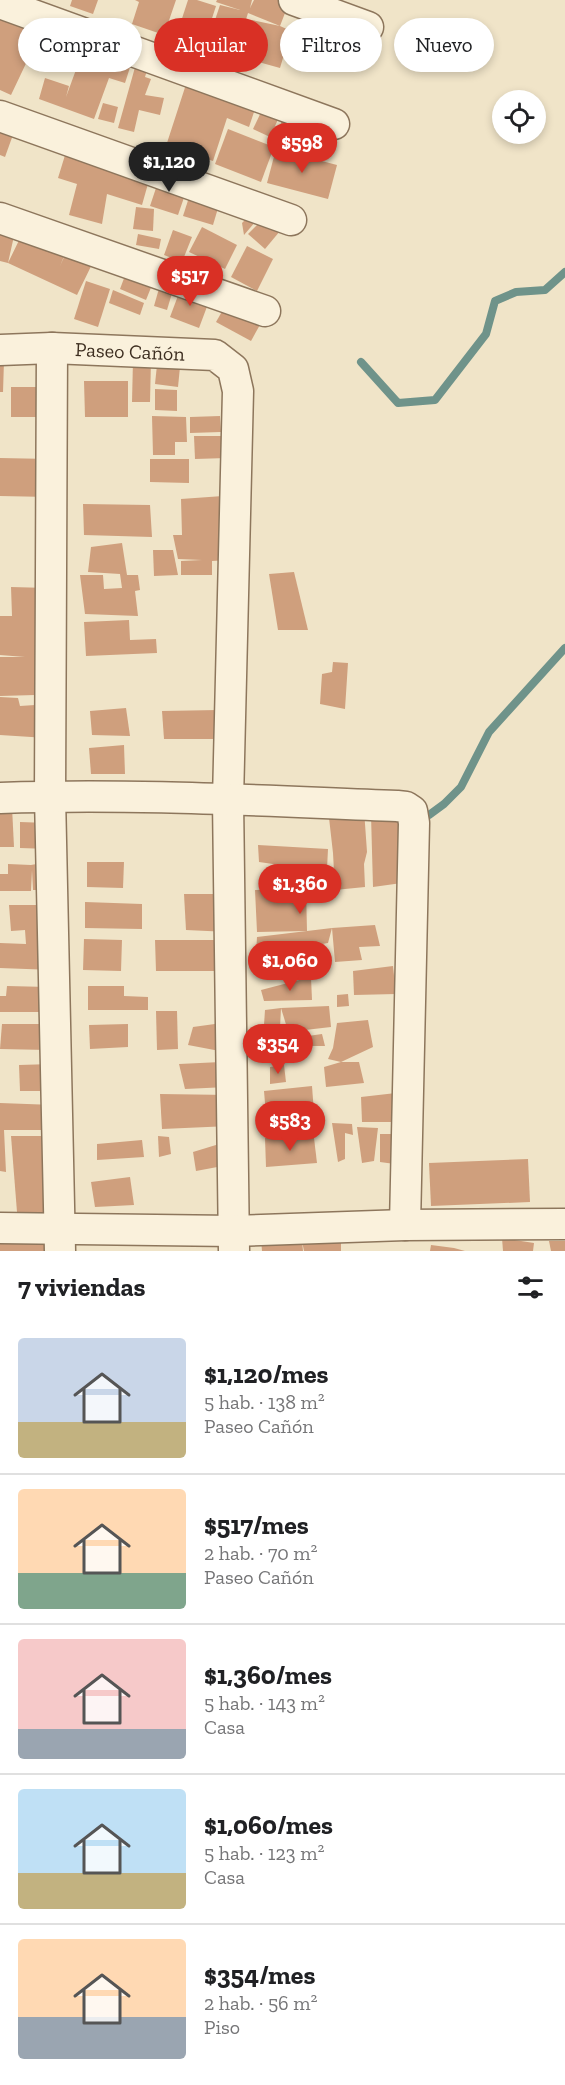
<!DOCTYPE html>
<html lang="es">
<meta charset="utf-8">
<style>
body{margin:0;font-family:"Zilla Slab",serif;background:#f2f2f2;color:#202124;height:100vh;display:flex;flex-direction:column;font-size:22px;white-space:nowrap}
*{box-sizing:border-box;margin:0}
p{font-size:20px;color:#757577}
.icon{flex:none;width:33px;height:33px;fill:none;stroke:currentColor;stroke-width:2;stroke-linecap:round;stroke-linejoin:round}
.map{position:relative;height:1251px;overflow:hidden}
.details{display:flex;flex-direction:column;background:#fff;flex:1}
.details>*{flex:none}
.guide{position:absolute;left:18px;top:18px;width:530px;height:54px;display:flex;gap:12px}
.buttons{position:absolute;left:492px;top:90px;display:grid;gap:12px}
.buttons a{display:grid;place-items:center;width:54px;height:54px;border-radius:50%;background:#fff;box-shadow:0 3px 9px #0003;font-size:30px}
.price{position:absolute;translate:-50% -51px;padding:0 14px;border-radius:21px;background:#d93025;color:#fff;font-size:20px;line-height:39px;filter:drop-shadow(0 2px 3px #0008)}
.price::after{content:'';position:absolute;left:50%;top:36px;width:18px;height:14px;margin-left:-9px;background:inherit;clip-path:polygon(0 0,100% 0,50% 100%)}
.price.current{background:#222;color:#fff}
ul{padding:0;list-style:none}
li{display:flex;align-items:center;gap:18px;height:150px;padding:0 18px}
li+li{border-top:2px solid #e0e0e0}
li span{display:grid;place-items:center;flex:none;width:168px;height:120px;border-radius:6px;color:#555}
li>.icon{margin-inline-start:auto}
span .icon{width:72px;height:72px;fill:#fffc;stroke-width:1}
li b{font-size:26px}
h2{display:flex;justify-content:space-between;align-items:center;height:72px;padding:0 18px;font-size:26px}
.pill{padding:0 21px;border-radius:27px;background:#fff;box-shadow:0 3px 9px #0003;font-size:21px;line-height:54px}
.pill.current{background:#d93025;color:#fff}
.map>svg:first-child{display:block}
.lines{fill:none;stroke-linecap:round;stroke-linejoin:round}
.stream{stroke:#6f938a;stroke-width:8}
.building{fill:#cf9f7d}
.street-casing{stroke:#8d765c;stroke-width:33}
.street{stroke:#faf1dc;stroke-width:30}
.labels{text-anchor:middle;dominant-baseline:central;stroke-width:4.5;stroke-linejoin:round;paint-order:stroke}
.street-label{font-size:20px;fill:#3d2e20;stroke:#f7eed8}
</style>
<div class="map">
<svg width="565" height="1251" viewBox="0 0 565 1251">
<rect width="100%" height="100%" fill="#f0e4c8"/>
<g class="lines">
<g class="stream">
<path d="M361 362 398 403 435 400 486 334 495 301 516 292 545 290 565 272"/>
<path d="M429 815 444 804 461 787 489 732 565 648"/>
</g>
</g>
<g class="building">
<path d="M72 0H98L93 14 70 6Z"/>
<path d="M176 0 164 35 132 24 139 2 135 0Z"/>
<path d="M188 0H197L216 6 202 49 175 40Z"/>
<path d="M217 0H252L250 8 254 0H290L280 26 291 31 280 68 241 57 252 20 280 26 248 13 234 57 206 47 220 5 240 10 216 2Z"/>
<path d="M0 4 61 25 46 60 18 50 30 55 11 95 0 90Z"/>
<path d="M323 22 352 35 342 58 314 45Z"/>
<path d="M84 38 134 55 125 83 109 78 94 119 39 99 45 78 69 86 66 97 77 67 75 66Z"/>
<path d="M139 53 151 57 145 77 151 79 145 95 164 98 160 115 139 110 134 132 118 128Z"/>
<path d="M190 72 259 97 249 127 227 118 213 161 166 146Z"/>
<path d="M103 103 118 107 114 123 98 119Z"/>
<path d="M263 108 280 115 270 137 253 129Z"/>
<path d="M283 117 302 124 293 147 275 140Z"/>
<path d="M0 127 14 132 5 157 0 155Z"/>
<path d="M228 129 274 147 261 182 215 164Z"/>
<path d="M276 149 337 165 328 199 267 183Z"/>
<path d="M66 152 153 166 142 205 107 194 102 224 69 215 77 184 58 178Z"/>
<path d="M158 169 189 183 178 215 150 206 156 188H153Z"/>
<path d="M192 188 221 198 213 225 183 216Z"/>
<path d="M136 207 154 209 153 231 133 229Z"/>
<path d="M254 211 262 214 244 235 242 223Z"/>
<path d="M268 214 285 225 265 249 248 234Z"/>
<path d="M0 219 16 227 8 263 24 230 69 244 60 266 70 244 97 254 77 295 8 263 0 261Z"/>
<path d="M202 227 237 245 225 269 189 252Z"/>
<path d="M173 230 192 237 182 262 164 255Z"/>
<path d="M138 234 161 239 159 249 136 245Z"/>
<path d="M247 246 273 259 257 291 231 277Z"/>
<path d="M129 265 156 275 146 300 120 289Z"/>
<path d="M162 278 175 283 167 310 154 306Z"/>
<path d="M86 281 110 289 98 327 74 319Z"/>
<path d="M182 285 211 296 199 328 170 317Z"/>
<path d="M113 290 144 303 140 315 109 303Z"/>
<path d="M228 301 266 314 251 341 216 322Z"/>
<path d="M133 360H151L150 402H132Z"/>
<path d="M0 361H4L3 392H0Z"/>
<path d="M157 365 180 367 178 387 155 384Z"/>
<path d="M84 381H128V417H85Z"/>
<rect x="11" y="387" width="38" height="30"/>
<path d="M155 389 177 390V411L155 410Z"/>
<path d="M152 416 186 417 187 442H175V455H153Z"/>
<path d="M220 416 221 432 190 433V417Z"/>
<path d="M194 436H226L227 458 195 459Z"/>
<path d="M0 458 50 459 49 497 0 496Z"/>
<path d="M150 459H189V483L150 482Z"/>
<path d="M223 496 228 560 212 561V575H181V561L202 560 178 559 173 535H182L181 499Z"/>
<path d="M83 504 150 505 152 537 84 535Z"/>
<path d="M122 543 127 575H138L140 590 135 591 138 616 85 614 80 575H103L104 589 122 588 120 574 88 572 91 547Z"/>
<path d="M153 550H173L178 575 154 576Z"/>
<path d="M294 572 308 630H278L269 574Z"/>
<path d="M11 587 48 588 47 738 0 735V697L18 698 20 706 35 705V695L0 696V657H25L0 655V616H12Z"/>
<path d="M129 620 130 640 156 639 157 653 86 656 84 622Z"/>
<path d="M333 662 348 663 345 709 320 704 322 674 332 672Z"/>
<path d="M126 708 130 736 92 735 90 711Z"/>
<path d="M218 710 220 739H164L162 711Z"/>
<path d="M124 745 125 774H91L89 748Z"/>
<path d="M0 807H12L14 847H0Z"/>
<path d="M328 809 364 810 367 852 364 864 365 887 335 890 333 853Z"/>
<path d="M371 815 407 817 409 882 373 887Z"/>
<path d="M20 822 48 823 49 849 20 848Z"/>
<path d="M258 845 328 849 326 889H306L307 931 332 928 375 925 380 946 359 947 362 960 335 962 332 928 328 943 299 948 302 967 255 969 257 937 307 931 257 932 255 890 306 889 308 869 259 862Z"/>
<path d="M47 862 51 890H33L32 870 31 891H0V874H8V864L31 865Z"/>
<path d="M87 862H124L123 888 87 887Z"/>
<path d="M184 894H227L229 932 186 930Z"/>
<path d="M85 902 142 904V929L85 928Z"/>
<path d="M9 905H52L53 970 0 968V943L26 944 25 930 11 931Z"/>
<path d="M84 939 122 940 121 971 83 970Z"/>
<path d="M155 940H223V971H156Z"/>
<path d="M393 966 396 994 354 995 353 971Z"/>
<path d="M311 977 312 1000 264 1001 261 990Z"/>
<path d="M7 986 48 987 50 1012H0V996H6Z"/>
<path d="M88 986H124V996L148 997V1010H88Z"/>
<path d="M348 994 349 1006 337 1007V995Z"/>
<path d="M329 1006 331 1027 305 1030 288 1031 281 1008Z"/>
<path d="M281 1008 280 1028 287 1042 266 1048 264 1025 265 1010Z"/>
<path d="M156 1011H177L178 1049 157 1050Z"/>
<path d="M368 1020 373 1047 341 1062H359L364 1083 326 1087 324 1067 341 1062 328 1059 333 1048 337 1023Z"/>
<path d="M222 1023 225 1052 188 1045 193 1027Z"/>
<path d="M2 1024H49L48 1050 0 1049Z"/>
<path d="M128 1024V1047L90 1049 89 1025Z"/>
<path d="M322 1034 325 1046H297L294 1038Z"/>
<path d="M221 1062 227 1087 185 1089 179 1064Z"/>
<path d="M52 1064V1091H20L19 1065Z"/>
<path d="M284 1065 286 1082 270 1084V1067Z"/>
<path d="M312 1086 314 1113 266 1115 264 1091Z"/>
<path d="M396 1093 402 1122H362L361 1097Z"/>
<path d="M160 1094 230 1095V1126L162 1129Z"/>
<path d="M0 1103 54 1105 55 1130H4L6 1172 0 1171Z"/>
<path d="M332 1123 352 1124 353 1135 345 1133V1159L338 1162Z"/>
<path d="M294 1124 308 1125 309 1132H296Z"/>
<path d="M357 1127 378 1128 374 1161 362 1163Z"/>
<path d="M380 1134H404L402 1165 380 1162Z"/>
<path d="M11 1136H57L58 1214 17 1212Z"/>
<path d="M158 1136 169 1137 171 1154 159 1157Z"/>
<path d="M265 1138H314L317 1163 266 1167Z"/>
<path d="M142 1140 144 1157 97 1160V1144Z"/>
<path d="M229 1141 228 1165 196 1171 193 1152Z"/>
<path d="M528 1159 530 1202 431 1206 429 1163Z"/>
<path d="M130 1177 134 1205 95 1207 91 1182Z"/>
<path d="M341 1234V1251H304L302 1241 303 1251H262L261 1239Z"/>
<path d="M502 1238 534 1243 533 1251H503Z"/>
<path d="M58 1241 59 1251H0V1244Z"/>
<path d="M549 1241H565V1251H551Z"/>
<path d="M431 1245 454 1248 465 1251H430Z"/>
</g>
<g class="lines">
<g class="street-casing">
<g id="street">
<path d="M294 0 368 27"/>
<path d="M0 3 334 124"/>
<path d="M0 116 291 220"/>
<path d="M0 218 265 311"/>
<path d="M52 348 50 796 60 1251"/>
<path id="s1" d="M0 350 52 348 215 355 233 369 238 391 228 800 234 1251"/>
<path d="M0 798C132 793 265 801 397 806L406 807 412 811 414 823 405 1225"/>
<path d="M0 1228 233 1231 405 1225 565 1224"/>
</g>
</g>
<use href="#street" class="street"/>
</g>
<g class="labels">
<g class="street-label">
<text stroke="none"><textPath href="#s1" startOffset="130">Paseo Cañón</textPath></text>
</g>
</g>
</svg>
<div class="buttons">
<a><svg class="icon" aria-label="locate" viewBox="0 0 24 24"><circle cx="12" cy="12" r="6"/><path d="M12 2v4M12 18v4M2 12h4M18 12h4"/></svg></a>
</div>
<b class="price" style="left:302px;top:174px">$598</b>
<b class="price current" style="left:169px;top:193px">$1,120</b>
<b class="price" style="left:190px;top:307px">$517</b>
<b class="price" style="left:300px;top:915px">$1,360</b>
<b class="price" style="left:290px;top:992px">$1,060</b>
<b class="price" style="left:278px;top:1075px">$354</b>
<b class="price" style="left:290px;top:1152px">$583</b>
<div class="guide">
<a class="pill">Comprar</a>
<a class="pill current">Alquilar</a>
<a class="pill">Filtros</a>
<a class="pill">Nuevo</a>
</div>
</div>
<section class="details">
<h2>7 viviendas<svg class="icon" aria-label="filters" viewBox="0 0 24 24"><path d="M4 7h16M4 17h16"/><circle cx="9" cy="7" r="2"/><circle cx="15" cy="17" r="2"/></svg></h2>
<ul>
<li><span style="background:linear-gradient(#c9d6e8 70%,#c2b280 0)"><svg class="icon" aria-label="home" viewBox="0 0 24 24"><path d="M3 11l9-7 9 7M6 9v11h12V9"/></svg></span><div><b>$1,120/mes</b><p>5 hab. · 138 m²</p><p>Paseo Cañón</p></div></li>
<li><span style="background:linear-gradient(#ffd9b3 70%,#7fa58c 0)"><svg class="icon" aria-label="home" viewBox="0 0 24 24"><path d="M3 11l9-7 9 7M6 9v11h12V9"/></svg></span><div><b>$517/mes</b><p>2 hab. · 70 m²</p><p>Paseo Cañón</p></div></li>
<li><span style="background:linear-gradient(#f6c9c9 75%,#9aa5b1 0)"><svg class="icon" aria-label="home" viewBox="0 0 24 24"><path d="M3 11l9-7 9 7M6 9v11h12V9"/></svg></span><div><b>$1,360/mes</b><p>5 hab. · 143 m²</p><p>Casa</p></div></li>
<li><span style="background:linear-gradient(#bfe0f5 70%,#c2b280 0)"><svg class="icon" aria-label="home" viewBox="0 0 24 24"><path d="M3 11l9-7 9 7M6 9v11h12V9"/></svg></span><div><b>$1,060/mes</b><p>5 hab. · 123 m²</p><p>Casa</p></div></li>
<li><span style="background:linear-gradient(#ffd9b3 65%,#9aa5b1 0)"><svg class="icon" aria-label="home" viewBox="0 0 24 24"><path d="M3 11l9-7 9 7M6 9v11h12V9"/></svg></span><div><b>$354/mes</b><p>2 hab. · 56 m²</p><p>Piso</p></div></li>
</ul>
</section>
